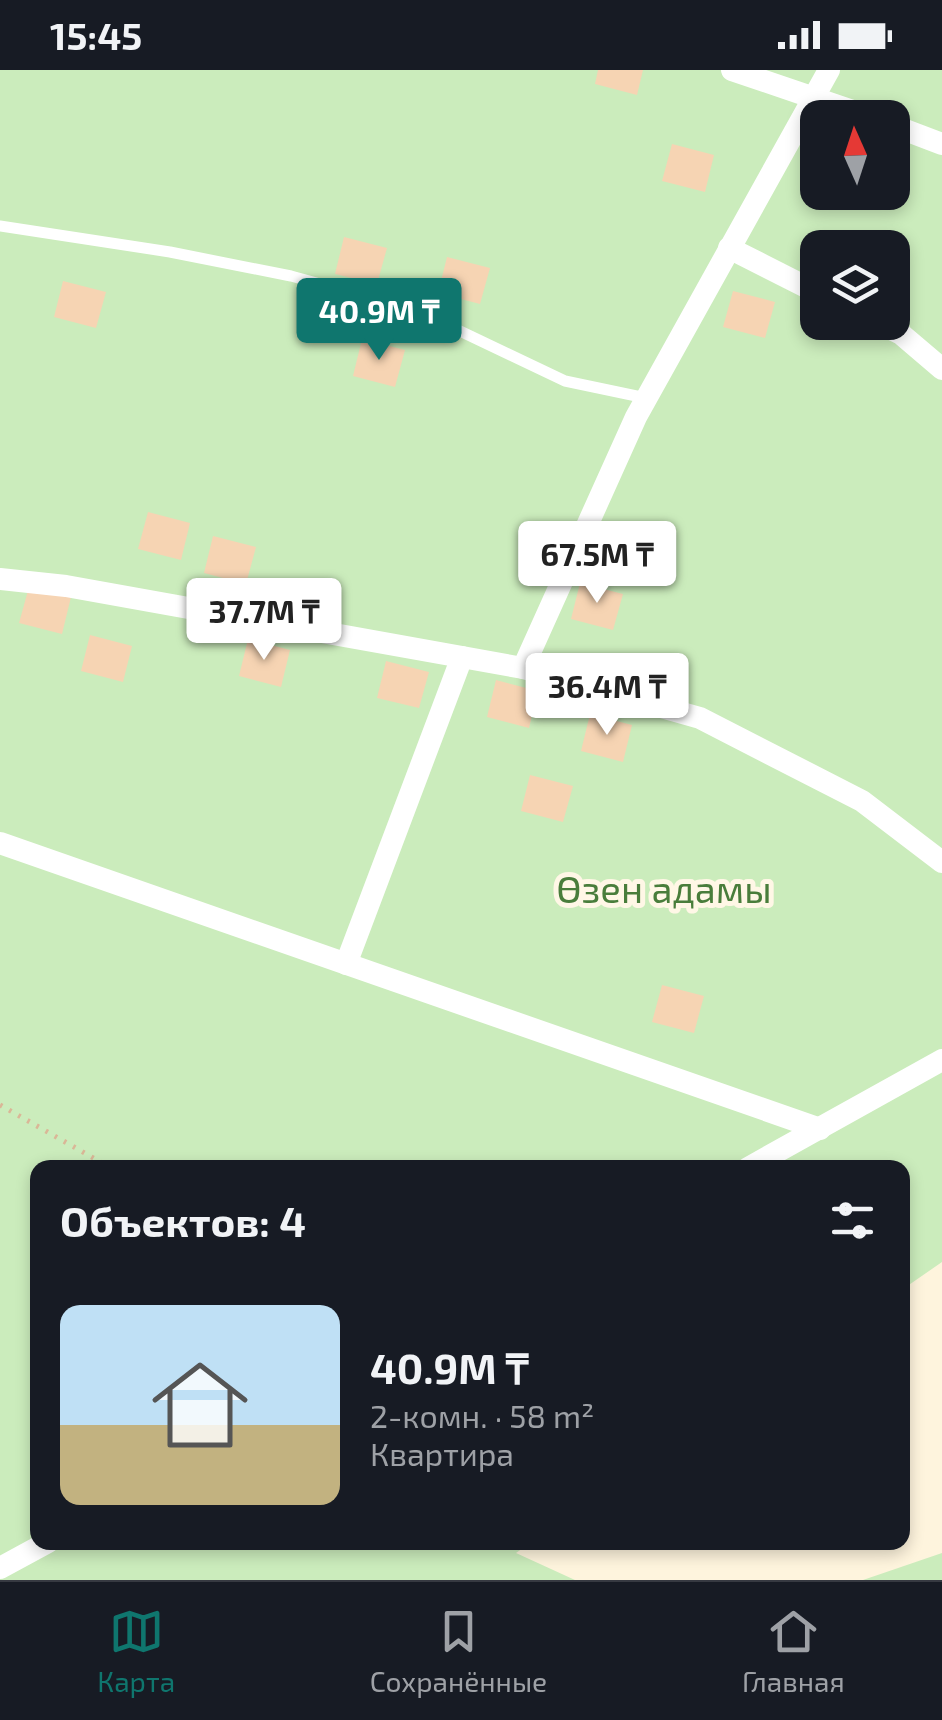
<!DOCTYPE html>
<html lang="ru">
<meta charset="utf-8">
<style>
body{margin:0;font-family:"Exo 2",sans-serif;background:#242831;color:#f1f3f6;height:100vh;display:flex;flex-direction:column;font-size:38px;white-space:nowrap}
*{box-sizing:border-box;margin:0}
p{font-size:32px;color:#9ea1a6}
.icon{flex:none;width:55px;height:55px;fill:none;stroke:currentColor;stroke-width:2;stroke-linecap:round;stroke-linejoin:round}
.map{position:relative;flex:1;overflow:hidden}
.details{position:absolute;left:30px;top:1090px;width:880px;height:390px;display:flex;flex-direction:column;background:#171b24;border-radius:20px;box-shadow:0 5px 15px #0003}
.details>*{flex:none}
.needle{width:65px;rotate:357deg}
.fabs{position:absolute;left:800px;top:30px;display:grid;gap:20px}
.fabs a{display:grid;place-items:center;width:110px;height:110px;border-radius:20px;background:#171b24;box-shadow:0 5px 15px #0003;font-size:50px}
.price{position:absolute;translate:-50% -85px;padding:0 22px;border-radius:10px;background:#fff;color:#222;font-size:32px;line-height:65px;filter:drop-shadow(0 2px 5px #0008)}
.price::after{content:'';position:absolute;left:50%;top:60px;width:30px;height:22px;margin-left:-15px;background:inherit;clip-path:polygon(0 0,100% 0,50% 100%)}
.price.current{background:#0f766e;color:#fff}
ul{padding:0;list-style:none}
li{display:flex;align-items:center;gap:30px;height:250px;padding:0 30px}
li+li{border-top:2px solid #363941}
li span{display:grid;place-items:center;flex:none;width:280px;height:200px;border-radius:20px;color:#555}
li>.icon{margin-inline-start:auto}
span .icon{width:120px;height:120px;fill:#fffc;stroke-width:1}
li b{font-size:42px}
h2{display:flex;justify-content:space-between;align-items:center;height:120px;padding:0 30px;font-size:42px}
.status{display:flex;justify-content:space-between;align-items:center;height:70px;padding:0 50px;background:#171b24;direction:ltr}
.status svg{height:28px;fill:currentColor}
.tabs{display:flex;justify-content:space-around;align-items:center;height:140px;border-top:2px solid #363941;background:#171b24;font-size:28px;color:#9ea1a6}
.tabs a{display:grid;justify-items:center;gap:5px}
.tabs .current{color:#0f766e}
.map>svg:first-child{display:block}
.green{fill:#cbecbc;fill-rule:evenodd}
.building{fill:#f6d4b3}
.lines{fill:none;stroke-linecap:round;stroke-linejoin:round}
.path{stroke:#dab797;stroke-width:5;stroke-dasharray:2.5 8;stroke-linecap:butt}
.lane{stroke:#fff;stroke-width:11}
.street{stroke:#fff;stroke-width:22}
.labels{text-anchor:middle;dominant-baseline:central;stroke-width:10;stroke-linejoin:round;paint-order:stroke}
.park-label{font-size:38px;fill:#497d3b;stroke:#fff7e6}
</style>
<div class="status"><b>15:45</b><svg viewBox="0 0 49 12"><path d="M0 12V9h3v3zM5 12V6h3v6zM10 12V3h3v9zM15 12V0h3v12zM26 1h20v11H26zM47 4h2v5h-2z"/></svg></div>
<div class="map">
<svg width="942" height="1510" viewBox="0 0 942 1510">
<rect width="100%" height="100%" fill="#fef4dd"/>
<g class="green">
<path d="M0 0H942V1192L903 1219 902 1098H38V1472L530 1473 516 1483 575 1510H0ZM818 48H892V122H818ZM818 178H892V252H818Z"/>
<path d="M942 1483V1510H863Z"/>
</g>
<g class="building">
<path d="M598 0H643L637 25 595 14Z"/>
<path d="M672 74 714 85 705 122 662 111Z"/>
<path d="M344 167 387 178 377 214 335 204Z"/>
<path d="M447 187 490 198 480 234 438 223Z"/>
<path d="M63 211 106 222 96 258 54 247Z"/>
<path d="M733 221 775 232 765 268 723 257Z"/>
<path d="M362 269 405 280 395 317 353 306Z"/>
<path d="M148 442 190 453 181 490 138 479Z"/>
<path d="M213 466 256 477 246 514 204 503Z"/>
<path d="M580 513 623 524 613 560 571 549Z"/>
<path d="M29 517 71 527 62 564 19 553Z"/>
<path d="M90 565 132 576 123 612 81 601Z"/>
<path d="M248 569 290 580 281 617 239 606Z"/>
<path d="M386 591 429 602 419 638 377 628Z"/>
<path d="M496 610 538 621 529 658 487 647Z"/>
<path d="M590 644 632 655 623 692 581 681Z"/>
<path d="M530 705 573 716 563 752 521 741Z"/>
<path d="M662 915 704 926 694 963 652 952Z"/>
</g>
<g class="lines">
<path class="path" d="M0 1035 111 1098"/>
<path class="lane" d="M0 156 170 182 291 206 418 241 565 311 646 328"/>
<g class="street">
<path d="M732 0 873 48"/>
<path d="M892 55 942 74"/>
<path d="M729 178 818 223"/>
<path d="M877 252 901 264 942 299"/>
<path d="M0 509 66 516 523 598 700 648 862 731 942 792"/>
<path d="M523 598 636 347 829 0"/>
<path d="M0 773 820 1059"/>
<path d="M346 894 462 587"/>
<path d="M748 1098 942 990"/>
<path d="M0 1498 48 1472"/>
</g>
</g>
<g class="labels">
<g class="park-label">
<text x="664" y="818">Өзен адамы</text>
</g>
</g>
</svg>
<div class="fabs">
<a><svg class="needle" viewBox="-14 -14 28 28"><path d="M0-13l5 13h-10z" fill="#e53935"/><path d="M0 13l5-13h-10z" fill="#9ea1a6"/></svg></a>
<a><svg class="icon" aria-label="layers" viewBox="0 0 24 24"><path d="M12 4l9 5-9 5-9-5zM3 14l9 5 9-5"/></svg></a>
</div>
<b class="price current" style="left:379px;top:293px">40.9M ₸</b>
<b class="price" style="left:597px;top:536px">67.5M ₸</b>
<b class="price" style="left:264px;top:593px">37.7M ₸</b>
<b class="price" style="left:607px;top:668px">36.4M ₸</b>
<section class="details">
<h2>Объектов: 4<svg class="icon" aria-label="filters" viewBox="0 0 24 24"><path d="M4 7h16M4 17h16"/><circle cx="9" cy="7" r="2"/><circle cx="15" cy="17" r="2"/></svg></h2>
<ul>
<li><span style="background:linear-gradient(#bfe0f5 60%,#c2b280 0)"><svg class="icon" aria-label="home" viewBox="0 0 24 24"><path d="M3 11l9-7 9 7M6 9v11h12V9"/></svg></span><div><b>40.9M ₸</b><p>2-комн. · 58 m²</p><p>Квартира</p></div></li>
</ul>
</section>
</div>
<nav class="tabs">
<a class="current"><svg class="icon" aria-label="map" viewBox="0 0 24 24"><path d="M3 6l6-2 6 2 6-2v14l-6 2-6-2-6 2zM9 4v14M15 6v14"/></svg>Карта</a>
<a><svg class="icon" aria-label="saved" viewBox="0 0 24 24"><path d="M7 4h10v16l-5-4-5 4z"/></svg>Сохранённые</a>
<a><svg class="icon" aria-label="home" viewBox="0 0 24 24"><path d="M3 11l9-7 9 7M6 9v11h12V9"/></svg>Главная</a>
</nav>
